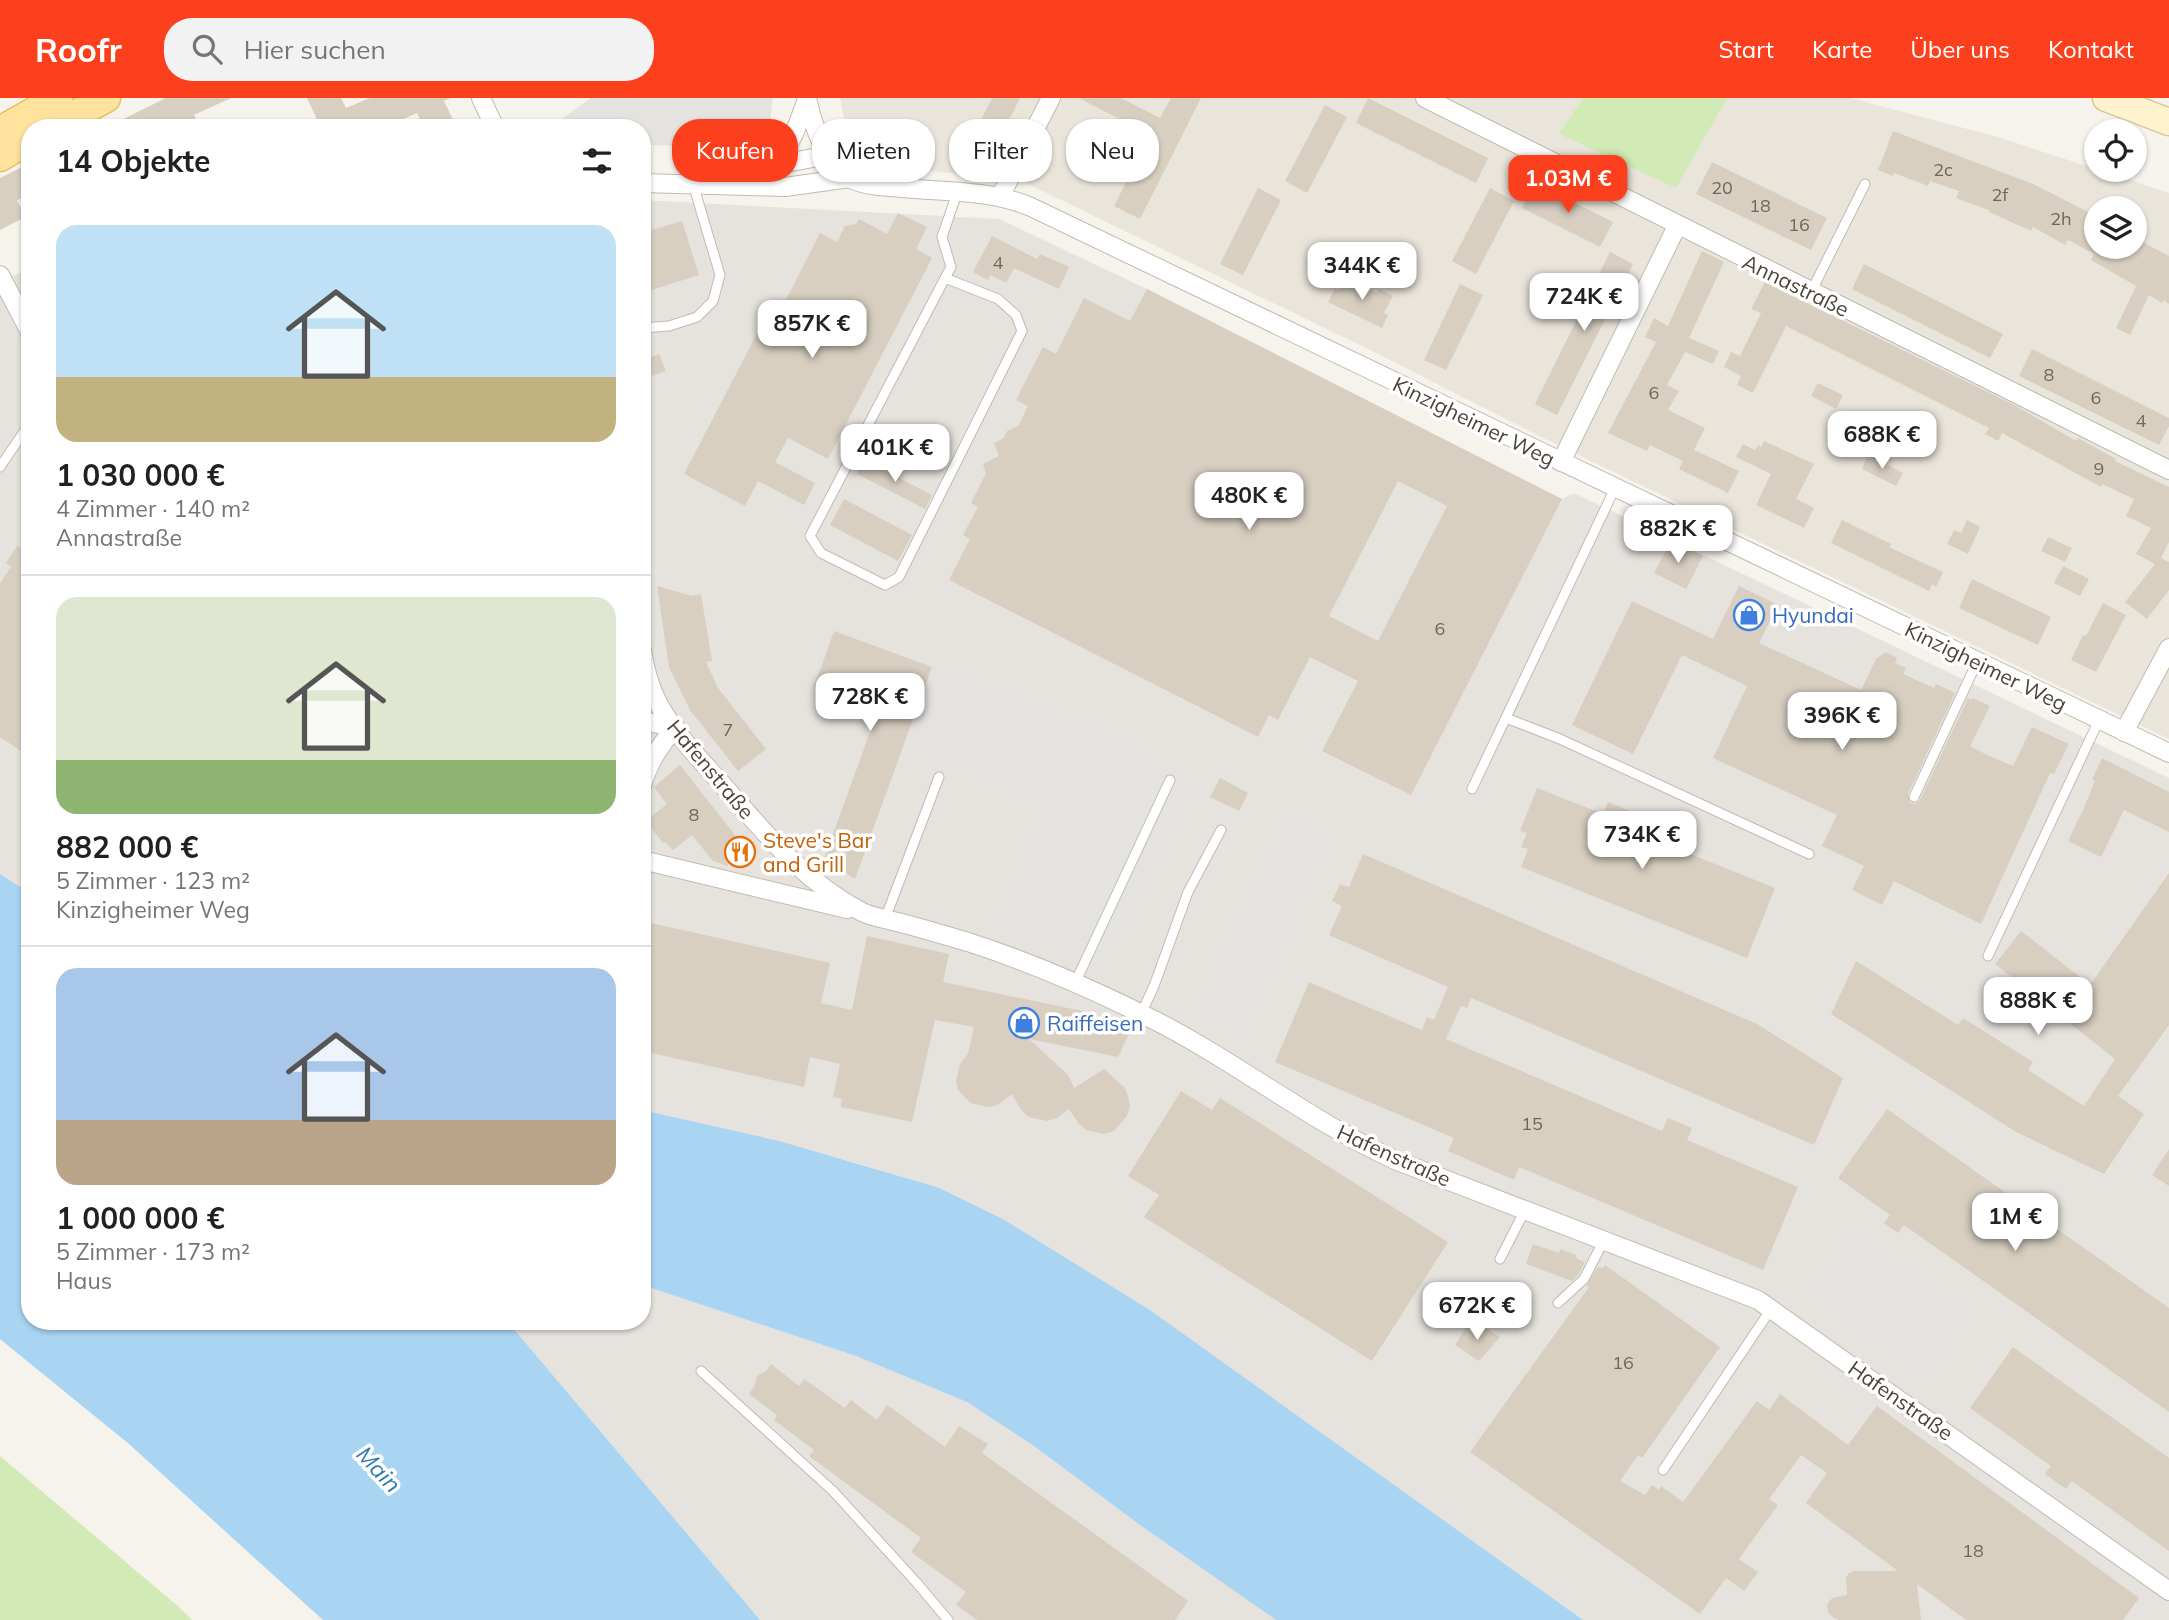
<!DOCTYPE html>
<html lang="de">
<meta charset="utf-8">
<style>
body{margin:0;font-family:Mulish,sans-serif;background:#f2f2f2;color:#202124;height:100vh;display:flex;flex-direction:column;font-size:26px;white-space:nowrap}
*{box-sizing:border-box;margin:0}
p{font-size:23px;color:#757577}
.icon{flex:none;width:38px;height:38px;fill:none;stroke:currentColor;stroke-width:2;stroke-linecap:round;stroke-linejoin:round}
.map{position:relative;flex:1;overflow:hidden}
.panel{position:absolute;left:21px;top:21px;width:630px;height:1211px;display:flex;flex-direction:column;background:#fff;border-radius:28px;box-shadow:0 2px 5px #0004}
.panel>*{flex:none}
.top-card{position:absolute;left:672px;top:21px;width:665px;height:63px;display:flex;gap:14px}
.controls{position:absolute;left:2084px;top:21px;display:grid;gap:14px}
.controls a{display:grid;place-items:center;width:63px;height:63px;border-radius:50%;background:#fff;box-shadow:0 2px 5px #0004;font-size:35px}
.price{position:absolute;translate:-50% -60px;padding:0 16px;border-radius:14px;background:#fff;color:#222;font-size:23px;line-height:46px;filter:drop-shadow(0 2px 4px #0008)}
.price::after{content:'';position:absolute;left:50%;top:42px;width:21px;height:16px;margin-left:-10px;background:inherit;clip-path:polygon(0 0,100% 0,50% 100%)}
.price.on{background:#fc3f1d;color:#fff}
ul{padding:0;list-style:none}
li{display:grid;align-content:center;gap:14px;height:371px;padding:0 35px}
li+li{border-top:2px solid #e0e0e0}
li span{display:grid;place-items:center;height:217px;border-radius:21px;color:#555}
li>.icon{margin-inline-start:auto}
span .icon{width:126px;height:126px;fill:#fffc;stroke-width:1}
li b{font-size:30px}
h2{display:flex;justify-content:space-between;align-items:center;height:84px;padding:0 35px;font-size:30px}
.pill{padding:0 24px;border-radius:28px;background:#fff;box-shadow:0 2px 5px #0004;font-size:24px;line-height:63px}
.pill.on{background:#fc3f1d;color:#fff}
header{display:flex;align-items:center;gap:42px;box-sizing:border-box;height:98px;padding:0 35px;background:#fc3f1d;color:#fff}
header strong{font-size:33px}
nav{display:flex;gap:38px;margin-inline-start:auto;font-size:24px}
.search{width:490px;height:63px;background:#f2f2f2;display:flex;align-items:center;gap:18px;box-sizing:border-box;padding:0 24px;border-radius:28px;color:#757577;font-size:26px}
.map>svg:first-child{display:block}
.residential{fill:#eae5da;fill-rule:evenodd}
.industrial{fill:#e6e2dd}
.green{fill:#d2eab5}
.parking{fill:#e5e3e0}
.water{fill:#a9d4f2}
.building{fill:#d8cfc1;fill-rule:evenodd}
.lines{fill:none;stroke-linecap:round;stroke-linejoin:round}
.service-casing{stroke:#c2bbae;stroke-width:11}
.minor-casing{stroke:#c2bbae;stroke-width:20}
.secondary-casing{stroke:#d6c79b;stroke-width:29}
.primary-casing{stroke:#e6c16a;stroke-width:31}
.service{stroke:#fff;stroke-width:9}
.minor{stroke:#fff;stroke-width:18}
.secondary{stroke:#fff3cd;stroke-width:26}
.primary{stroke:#ffe39c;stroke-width:28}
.labels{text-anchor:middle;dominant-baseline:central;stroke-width:7;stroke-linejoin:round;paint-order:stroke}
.number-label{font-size:18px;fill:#6e675b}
.street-label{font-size:21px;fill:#4b4439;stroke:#fff}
.shop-label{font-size:21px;fill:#366cbe;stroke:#fff;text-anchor:start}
.food-label{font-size:21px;fill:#c56008;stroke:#fff;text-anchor:start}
.water-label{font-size:23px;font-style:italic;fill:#2e7ab2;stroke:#fff}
</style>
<header>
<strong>Roofr</strong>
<div class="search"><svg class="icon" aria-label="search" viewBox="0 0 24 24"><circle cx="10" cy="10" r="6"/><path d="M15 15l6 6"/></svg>Hier suchen</div>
<nav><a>Start</a><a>Karte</a><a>Über uns</a><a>Kontakt</a></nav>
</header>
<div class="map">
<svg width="2169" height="1522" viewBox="0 0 2169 1522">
<rect width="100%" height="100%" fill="#f6f3ec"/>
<path class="residential" d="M840 0H1850L1998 39 2169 95V641L1543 340 1370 252 1020 82 932 73 889 66 864 56 848 40ZM2096 110H2135V149H2096Z"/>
<g class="industrial">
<path d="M642 102 999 121 1147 191 1562 401 1574 395 2169 680V1522H1583L1150 1212 1003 1121 937 1089 853 1064 642 1012Z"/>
<path d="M30 170V795L0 776V184Z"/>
<path d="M642 1187 856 1258 967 1304 1034 1348 1140 1427 1276 1522H760L507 1223H642Z"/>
</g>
<g class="green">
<path d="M1583 0H1727L1676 90 1559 36Z"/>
<path d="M0 1358 179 1509 192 1522H0Z"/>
</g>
<g class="parking">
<path d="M591 0H773L767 49 642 47V30H559L564 19Z"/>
<path d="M938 572 1148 654 1144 663 1194 685 1098 871 1002 829 1048 706 907 648Z"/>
<path d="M1287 723 1328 741 1241 934 1200 915Z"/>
<path d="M1350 998 1435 1034 1429 1049 1376 1027 1344 1010Z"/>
<path d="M1855 1134 1969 1215 1926 1278 1811 1195Z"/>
</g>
<g class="water">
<path d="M0 776 30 795V1223H507L760 1522H323L129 1346 0 1241Z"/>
<path d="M642 1012 779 1043 937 1089 1003 1121 1150 1212 1583 1522H1276L1140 1427 1034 1348 967 1304 856 1258 642 1187Z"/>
</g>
<g class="building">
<path d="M166 0H231L194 17 196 20 175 30H105Z"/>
<path d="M307 0H341L346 10 370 0H450L444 3 457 30H424L417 15 383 30H321Z"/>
<path d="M992 0H1020L988 65 965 54Z"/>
<path d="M1079 0H1121L1160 20 1171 0H1201L1140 121 1114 108 1150 37Z"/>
<path d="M1368 0 1488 60 1476 85 1356 25Z"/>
<path d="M1325 7 1347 19 1307 95 1285 83Z"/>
<path d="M1893 33 2033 86 2096 118V152L2098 149H2135V140L2169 158V206L2164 202 2162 205 2149 197 2130 237 2116 230 2136 188 2091 162 2094 156 2068 142 2065 147 2033 129 2031 133 1989 114V112L1956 100 1959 93 1930 83 1928 88 1894 75 1893 78 1878 72Z"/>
<path d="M1712 64 1827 120 1811 152 1696 96Z"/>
<path d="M30 65V96L17 102 25 119 0 132V80Z"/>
<path d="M1535 85 1613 124 1600 149 1522 110Z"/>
<path d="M1258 90 1281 102 1243 177 1220 166Z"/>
<path d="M1490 90 1514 103 1476 176 1452 163Z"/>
<path d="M898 115 927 129 916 151 932 160 828 361 788 340 775 364 815 385 804 407 758 383 745 408 684 376 772 207 781 212 820 135 837 144 845 128 856 126 859 121 887 136Z"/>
<path d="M682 123 699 177 642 195V135Z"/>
<path d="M992 138 1037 161 1040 156 1069 169 1059 191 1014 170 1006 185 990 177 988 182 973 174Z"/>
<path d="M1702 153 1724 164 1689 240 1719 253 1713 266 1685 254 1667 287 1679 293 1668 312 1705 330 1694 352 1739 373 1728 395 1679 371 1683 363 1650 347 1647 353 1608 335 1656 244 1645 239 1654 220 1668 228Z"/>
<path d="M1610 154 1633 166 1557 317 1535 306Z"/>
<path d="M1864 166 2003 236 1990 260 1852 191Z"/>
<path d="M1345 180 1377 195 1379 191 1393 198 1384 215 1388 217 1382 230 1328 204 1335 190 1339 192Z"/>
<path d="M1765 184 2016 308 2076 343 2078 340 2116 361 2115 363 2169 389V444L2161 460 2169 464V492L2147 521 2125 504 2155 466 2136 456 2151 430 2126 418 2134 401 2102 386 2101 389 2002 335 1998 343 1985 336 1989 330 1786 228 1753 295 1737 287 1741 278 1724 269 1731 254 1740 258 1761 215 1751 211Z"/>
<path d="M1460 186 1483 197 1446 272 1424 262Z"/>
<path d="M1147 191 1562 401 1411 697 1322 653 1358 583 1310 559 1278 622 1269 617 1258 639 949 482 970 441 963 437 978 409 971 405 986 375 983 366 999 358 994 345 1004 340 1007 333 1019 327 1028 308 1016 302 1043 249 1056 256 1084 200 1130 223ZM1398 383 1447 408 1378 543 1329 518Z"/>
<path d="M2032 251 2169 320V328L2159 347 2019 278Z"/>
<path d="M659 256 666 273 652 278 646 261Z"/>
<path d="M1818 285 1843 297 1836 311 1811 298Z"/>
<path d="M1764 343 1814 366 1796 401 1814 410 1804 430 1756 407 1771 376 1736 359 1743 346 1755 352 1758 347 1761 349Z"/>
<path d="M1868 357 1903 375 1896 388 1862 371Z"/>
<path d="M865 362 932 397 925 411 857 376Z"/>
<path d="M844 401 912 437 898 463 830 427Z"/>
<path d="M1842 422 1891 446 1889 449 1943 474 1936 489 1932 486 1929 493 1831 445Z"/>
<path d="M1967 422 1980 429 1968 456 1947 446 1954 432 1961 435Z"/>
<path d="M2048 439 2072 450 2065 464 2041 453Z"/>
<path d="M1671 442 1703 458 1686 491 1654 475Z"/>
<path d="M17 448 30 457V659L0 639V485L11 469 6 465Z"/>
<path d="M2063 468 2089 481 2080 498 2054 485Z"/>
<path d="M1972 481 2051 519 2038 547 1959 510Z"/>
<path d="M657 488 692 498 701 496 712 563 706 564 718 590 766 651 738 673 690 612 669 569Z"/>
<path d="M1739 488 1778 507 1759 545 1861 592 1876 561 1886 554 1897 560 1895 565 1906 570 1903 576 1934 590 1936 586 1955 595 1908 696 1910 705 1915 706 1920 702 1968 600 1972 602 1973 600 1990 608 1970 648 1987 657 2013 668 2032 629 2069 646 2054 676 2050 675 1981 826 1894 783 1882 807 1852 792 1864 768 1822 748 1837 717 1713 660 1747 588 1682 557 1633 656 1572 627 1632 503 1713 541Z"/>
<path d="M2103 505 2126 517 2096 574 2071 562 2083 537 2086 538Z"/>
<path d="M834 533 932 569 855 781 824 761 878 612 814 589Z"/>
<path d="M2102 660 2169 694V734L2124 712 2101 759 2068 743 2084 710 2095 683 2092 682Z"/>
<path d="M680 667 738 741 740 751 726 755 728 768 713 763 692 737 673 752 665 744 663 745 646 723 667 706 654 689Z"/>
<path d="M1220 680 1248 695 1239 713 1210 699Z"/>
<path d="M1537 690 1603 716 1608 704 1666 728 1662 739 1680 746 1678 751 1775 790 1747 860 1521 769 1528 751 1521 749 1527 735 1520 733Z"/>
<path d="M1363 756 1757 926 1843 980 1814 1047 1471 900 1467 910 1461 908 1446 941 1662 1033 1668 1020 1692 1030 1687 1042 1798 1089 1763 1172 1519 1069 1514 1082 1448 1053 1454 1040 1275 964 1309 884 1422 932 1427 919 1434 922 1448 889 1329 837 1342 808 1332 803 1340 786 1349 789Z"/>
<path d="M2169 775V927L2118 998 2144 1016 2104 1076 2016 1034 1831 916 1856 863 1958 927 1963 920 2033 964 2028 972 2084 1008 2115 961 1995 866 2021 833 2090 887Z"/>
<path d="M642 823 830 865 821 905 852 912 867 838 949 856 943 884 1087 914 1129 936 1118 959 1029 941 1068 977 1074 990 1104 971 1124 989 1128 998 1130 1008 1127 1018 1114 1033 1104 1036 1086 1032 1079 1026 1069 1011 1057 1020 1047 1023 1029 1019 1022 1013 1012 996 998 1007 989 1009 970 1005 958 992 956 983 960 966 968 956 974 929 935 922 912 1024 841 1009 842 1001 833 999 840 966 810 959 804 989 642 953Z"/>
<path d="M1181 993 1212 1012 1220 1000 1448 1144 1372 1263 1144 1119 1159 1097 1128 1078Z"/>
<path d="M1887 1011 2169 1210V1314L1904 1127 1898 1135 1884 1125 1890 1117 1838 1080Z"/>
<path d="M2169 1051V1088L2152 1077Z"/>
<path d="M1533 1146 1559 1155 1560 1151 1576 1157 1577 1161 1585 1164 1578 1177 1572 1183 1526 1166Z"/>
<path d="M1605 1167 1720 1249 1642 1360 1638 1357 1620 1383 1645 1397 1652 1387 1659 1392 1661 1388 1683 1404 1757 1303 1769 1312 1780 1296 1848 1347 1877 1308 2139 1500 2123 1522H1966L1917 1486 1921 1522H1840L1834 1520 1828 1514 1827 1507 1832 1500 1847 1497 1846 1480 1849 1475 1854 1473H1898L1806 1405 1827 1375 1801 1357 1769 1401 1778 1407 1739 1461 1758 1474 1744 1493 1726 1480 1700 1516 1470 1354 1589 1189 1586 1188 1598 1169 1603 1170Z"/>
<path d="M1467 1228 1477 1235 1482 1228 1500 1239 1479 1263 1455 1247Z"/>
<path d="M2013 1249 2169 1360V1453L2072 1383 2066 1391 2045 1376 2051 1368 1970 1310Z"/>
<path d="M771 1266 799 1288 804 1281 845 1310 851 1302 877 1322 887 1307 945 1349 959 1328 988 1346 982 1355 1188 1503 1175 1522H977L956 1507 966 1494 911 1454 921 1440 809 1358 814 1352 774 1322 777 1317 749 1296 755 1287 757 1278 766 1273Z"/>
</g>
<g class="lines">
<g class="service-casing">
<g id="service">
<path d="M945 180 998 201 1016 217 1022 233 899 479 885 487 821 455 810 438 945 180 951 169 942 139 957 95"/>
<path d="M1811 194 1865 86"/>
<path d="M642 230 669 228 697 219 713 203 720 177 693 86"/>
<path d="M0 369 30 325"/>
<path d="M1506 620 1560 641 1809 756"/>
<path d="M1472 691 1615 390"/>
<path d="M1914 699 1977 564"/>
<path d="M885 821 939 679"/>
<path d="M1988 858 2099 622"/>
<path d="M1075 885 1170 682"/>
<path d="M1141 916 1154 888 1188 794 1221 732"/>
<path d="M1500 1161 1525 1112"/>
<path d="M1558 1205 1584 1181 1604 1142"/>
<path d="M701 1273 833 1393 916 1484 948 1522"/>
<path d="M1663 1372 1771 1211"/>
</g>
</g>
<g class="minor-casing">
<g id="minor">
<path d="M481 0 495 30"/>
<path d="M807 0C812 24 826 67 849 80 864 88 886 89 903 90 945 94 992 92 1031 109L2169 655"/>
<path d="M1425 0 2169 372"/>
<path d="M770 68 829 57"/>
<path d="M642 85 785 89 850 80"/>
<path d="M731 85C785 63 788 55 807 1"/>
<path d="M1000 99 1051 0"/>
<path d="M0 177 30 234"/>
<path d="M1561 364 1677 128"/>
<path d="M642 553C645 571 649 587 657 603 673 634 699 660 722 686 764 734 804 784 862 814 872 819 886 821 897 824 921 830 944 837 968 844 1030 864 1090 890 1148 919 1233 961 1308 1022 1395 1062L1758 1202 2169 1493"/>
<path d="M642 623 675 629"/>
<path d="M2124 634 2169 550"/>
<path d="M642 688C648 665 660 648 675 629"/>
<path d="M642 762 847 811"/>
</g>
</g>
<g class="secondary-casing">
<path id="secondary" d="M2106 0 2169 24"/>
</g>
<g class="primary-casing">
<g id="primary">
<path d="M50 30 106 0"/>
<path d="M0 33 58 0"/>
<path d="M0 59 30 41"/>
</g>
</g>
<use href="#service" class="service"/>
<use href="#minor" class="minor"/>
<use href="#secondary" class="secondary"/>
<use href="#primary" class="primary"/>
</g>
<defs>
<g id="shop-ring" transform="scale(1.575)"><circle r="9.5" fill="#fff" stroke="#3f7fe0" stroke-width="1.5"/><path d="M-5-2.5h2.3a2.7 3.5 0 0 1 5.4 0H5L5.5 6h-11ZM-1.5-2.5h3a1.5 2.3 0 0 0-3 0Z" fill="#3f7fe0"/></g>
<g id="restaurant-ring" transform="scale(1.575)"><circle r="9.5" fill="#fff" stroke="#e8710a" stroke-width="1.5"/><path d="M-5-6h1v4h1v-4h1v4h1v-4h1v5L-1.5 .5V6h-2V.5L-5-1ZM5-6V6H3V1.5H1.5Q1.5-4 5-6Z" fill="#e8710a"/></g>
</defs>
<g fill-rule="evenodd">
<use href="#shop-ring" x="1749" y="517"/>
<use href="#restaurant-ring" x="740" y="754"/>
<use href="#shop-ring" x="1024" y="925"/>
</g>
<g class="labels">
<g class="number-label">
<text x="1943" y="71">2c</text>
<text x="1722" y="89">20</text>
<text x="2000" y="96">2f</text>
<text x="1760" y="107">18</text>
<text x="2061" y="120">2h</text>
<text x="1799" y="126">16</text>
<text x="998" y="164">4</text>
<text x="2049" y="276">8</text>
<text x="1654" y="294">6</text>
<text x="2096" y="299">6</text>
<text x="2141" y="322">4</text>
<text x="2099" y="370">9</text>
<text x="1440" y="530">6</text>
<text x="728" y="631">7</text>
<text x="694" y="716">8</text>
<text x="1532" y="1025">15</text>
<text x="1623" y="1264">16</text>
<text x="1973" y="1452">18</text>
</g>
<g class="street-label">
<text transform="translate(1796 187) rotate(26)">Annastraße</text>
<text transform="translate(1474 323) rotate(26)">Kinzigheimer Weg</text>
<text transform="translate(1986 568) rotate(26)">Kinzigheimer Weg</text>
<text transform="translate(711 671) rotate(50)">Hafenstraße</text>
<text transform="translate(1394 1057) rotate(24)">Hafenstraße</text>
<text transform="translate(1901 1302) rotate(35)">Hafenstraße</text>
</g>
<g class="shop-label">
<text x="1772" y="517">Hyundai</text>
<text x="1047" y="925">Raiffeisen</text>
</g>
<g class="food-label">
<text x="763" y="742">Steve's Bar<tspan x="763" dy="24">and Grill</tspan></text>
</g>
<g class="water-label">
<text transform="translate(379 1371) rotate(47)">Main</text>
</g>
</g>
</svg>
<div class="controls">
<a><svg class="icon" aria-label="locate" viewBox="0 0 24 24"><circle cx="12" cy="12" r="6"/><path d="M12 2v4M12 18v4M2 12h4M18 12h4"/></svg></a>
<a><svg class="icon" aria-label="layers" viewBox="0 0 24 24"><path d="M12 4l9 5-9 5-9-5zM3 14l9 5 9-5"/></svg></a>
</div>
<b class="price on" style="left:1568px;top:117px">1.03M €</b>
<b class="price" style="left:1362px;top:204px">344K €</b>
<b class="price" style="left:1584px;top:235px">724K €</b>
<b class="price" style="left:812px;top:262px">857K €</b>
<b class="price" style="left:1882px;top:373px">688K €</b>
<b class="price" style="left:895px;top:386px">401K €</b>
<b class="price" style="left:1249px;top:434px">480K €</b>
<b class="price" style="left:1678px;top:467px">882K €</b>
<b class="price" style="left:870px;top:635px">728K €</b>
<b class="price" style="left:1842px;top:654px">396K €</b>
<b class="price" style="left:1642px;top:773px">734K €</b>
<b class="price" style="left:2038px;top:939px">888K €</b>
<b class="price" style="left:2015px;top:1155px">1M €</b>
<b class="price" style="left:1477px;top:1244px">672K €</b>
<div class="top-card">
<a class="pill on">Kaufen</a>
<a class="pill">Mieten</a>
<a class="pill">Filter</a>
<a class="pill">Neu</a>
</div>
<section class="panel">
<h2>14 Objekte<svg class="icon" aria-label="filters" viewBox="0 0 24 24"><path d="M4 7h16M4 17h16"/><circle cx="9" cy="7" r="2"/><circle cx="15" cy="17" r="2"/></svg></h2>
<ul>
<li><span style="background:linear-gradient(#bfe0f5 70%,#c2b280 0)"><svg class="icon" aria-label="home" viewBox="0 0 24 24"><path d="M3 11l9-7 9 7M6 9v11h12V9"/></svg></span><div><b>1 030 000 €</b><p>4 Zimmer · 140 m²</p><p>Annastraße</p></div></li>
<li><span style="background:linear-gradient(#dfe7d0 75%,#8fb573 0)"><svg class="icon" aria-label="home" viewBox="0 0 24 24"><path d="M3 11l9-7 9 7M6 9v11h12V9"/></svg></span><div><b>882 000 €</b><p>5 Zimmer · 123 m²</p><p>Kinzigheimer Weg</p></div></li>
<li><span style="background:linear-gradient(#a9c7e8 70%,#b9a48a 0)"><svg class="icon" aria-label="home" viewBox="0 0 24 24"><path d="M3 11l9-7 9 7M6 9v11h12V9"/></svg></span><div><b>1 000 000 €</b><p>5 Zimmer · 173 m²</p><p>Haus</p></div></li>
</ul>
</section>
</div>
